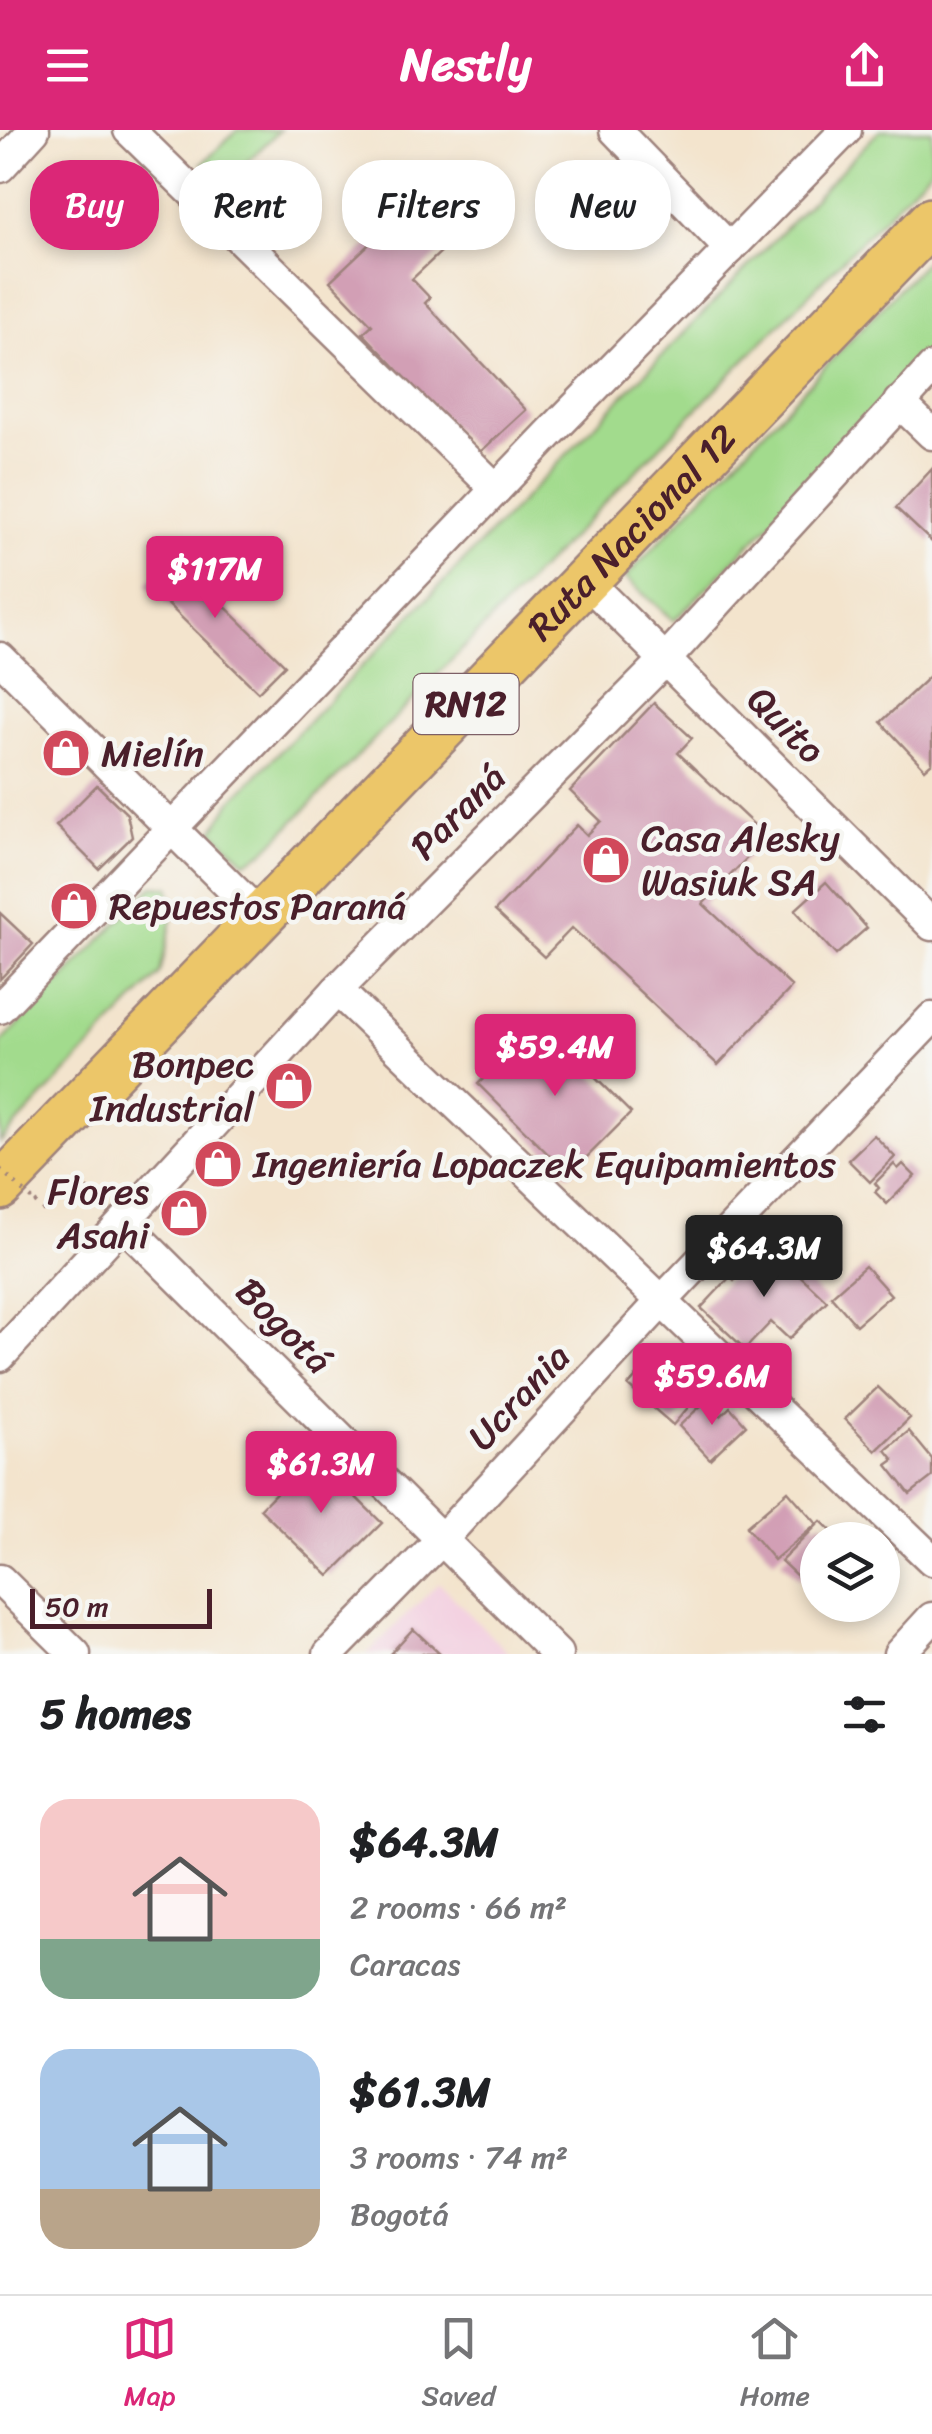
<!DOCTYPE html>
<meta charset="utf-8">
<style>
body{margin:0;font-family:Sriracha,sans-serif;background:#f6f6f6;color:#202124;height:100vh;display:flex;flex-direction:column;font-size:38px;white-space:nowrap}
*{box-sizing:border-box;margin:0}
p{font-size:32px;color:#757577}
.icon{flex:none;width:55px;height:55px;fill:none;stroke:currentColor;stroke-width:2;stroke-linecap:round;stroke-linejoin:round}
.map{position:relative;height:1524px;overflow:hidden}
.sheet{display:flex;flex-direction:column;background:#fff;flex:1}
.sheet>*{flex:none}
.guide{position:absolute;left:30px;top:30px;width:872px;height:90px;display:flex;gap:20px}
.fabs{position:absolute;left:800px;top:1392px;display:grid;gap:20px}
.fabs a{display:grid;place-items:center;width:100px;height:100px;border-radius:50%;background:#fff;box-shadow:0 5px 15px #0003;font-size:50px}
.scale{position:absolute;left:30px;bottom:25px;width:182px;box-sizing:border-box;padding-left:10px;border:5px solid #4a1f2b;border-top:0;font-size:28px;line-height:35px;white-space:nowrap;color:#4a1f2b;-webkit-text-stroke:8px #f6f6f2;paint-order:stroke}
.price{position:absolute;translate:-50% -85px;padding:0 22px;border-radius:10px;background:#db2777;color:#fff;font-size:32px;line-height:65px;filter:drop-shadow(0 2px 5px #0008)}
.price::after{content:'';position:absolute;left:50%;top:60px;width:30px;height:22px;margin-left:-15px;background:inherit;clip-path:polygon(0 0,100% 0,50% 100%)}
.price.selected{background:#222;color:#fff}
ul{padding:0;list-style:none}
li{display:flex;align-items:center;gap:30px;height:250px;padding:0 40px}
li span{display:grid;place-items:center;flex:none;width:280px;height:200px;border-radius:30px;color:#555}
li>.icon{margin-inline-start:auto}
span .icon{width:120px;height:120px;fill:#fffc;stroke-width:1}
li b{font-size:42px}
h2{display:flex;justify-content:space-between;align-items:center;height:120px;padding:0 40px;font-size:42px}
.pill{padding:0 35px;border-radius:40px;background:#fff;box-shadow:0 5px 15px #0003;font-size:35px;line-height:90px}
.pill.selected{background:#db2777;color:#fff}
header{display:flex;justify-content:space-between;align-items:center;height:130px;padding:0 40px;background:#db2777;color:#fff;font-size:45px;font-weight:700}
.tab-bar{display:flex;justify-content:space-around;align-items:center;height:140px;border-top:2px solid #e0e0e0;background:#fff;font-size:28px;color:#757577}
.tab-bar a{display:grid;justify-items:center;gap:5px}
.tab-bar .selected{color:#db2777}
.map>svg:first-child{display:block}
.built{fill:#f3cfe0}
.green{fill:#a2db8d;stroke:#767d5c;stroke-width:2.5}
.building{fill:#d29fb5}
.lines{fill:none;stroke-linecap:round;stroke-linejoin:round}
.minor-casing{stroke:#9e827c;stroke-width:35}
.highway-casing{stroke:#9e827c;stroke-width:50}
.path{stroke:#9e827c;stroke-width:4;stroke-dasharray:2.5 8;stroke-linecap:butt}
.minor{stroke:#fff;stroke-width:30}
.highway{stroke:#ecc669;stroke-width:45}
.path-bridge{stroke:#9e827c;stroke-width:4;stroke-dasharray:2.5 8;stroke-linecap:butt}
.labels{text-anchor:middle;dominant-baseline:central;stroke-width:9;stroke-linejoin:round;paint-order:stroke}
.shield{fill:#f6f6f2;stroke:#7e6067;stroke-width:2.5}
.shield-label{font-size:35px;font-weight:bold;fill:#4a1f2b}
.street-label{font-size:38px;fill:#4a1f2b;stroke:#f6f6f2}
.poi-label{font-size:38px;fill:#4a1f2b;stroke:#f6f6f2;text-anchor:start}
</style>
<header><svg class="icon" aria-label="menu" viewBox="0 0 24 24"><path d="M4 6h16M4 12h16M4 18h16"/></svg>Nestly<svg class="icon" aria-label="share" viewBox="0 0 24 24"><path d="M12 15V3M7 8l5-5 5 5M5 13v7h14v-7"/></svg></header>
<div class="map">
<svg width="932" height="1524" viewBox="0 0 932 1524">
<rect width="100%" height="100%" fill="#f6f6f2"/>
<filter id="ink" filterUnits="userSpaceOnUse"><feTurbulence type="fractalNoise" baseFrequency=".01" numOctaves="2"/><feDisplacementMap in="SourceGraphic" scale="20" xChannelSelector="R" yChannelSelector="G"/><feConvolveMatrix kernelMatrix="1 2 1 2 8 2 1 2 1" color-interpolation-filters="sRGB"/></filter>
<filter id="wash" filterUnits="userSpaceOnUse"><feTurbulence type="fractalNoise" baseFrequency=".0048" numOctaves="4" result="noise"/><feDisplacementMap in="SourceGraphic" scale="40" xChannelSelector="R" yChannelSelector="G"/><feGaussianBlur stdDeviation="2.25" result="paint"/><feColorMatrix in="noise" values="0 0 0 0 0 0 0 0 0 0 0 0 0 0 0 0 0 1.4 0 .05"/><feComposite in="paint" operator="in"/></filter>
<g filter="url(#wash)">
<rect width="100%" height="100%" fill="#f3e4cd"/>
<path class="built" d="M439 1453 509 1524H367Z"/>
<g class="green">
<path d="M237 0H280L223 55 202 34Z"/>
<path d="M880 0H932V38L264 722 246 732 213 701 230 673Z"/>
<path d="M932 124V230L674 491 625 448Z"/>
<path d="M153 756 169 757 175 777 160 844 0 1012V914Z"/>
</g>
<g id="blocks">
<g class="building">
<path d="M438 49 476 89 412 149 430 168 425 173 526 280 478 324 363 203 372 195 330 151Z"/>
<path d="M932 339V412L896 378Z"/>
<path d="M195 428 220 452 210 462 285 535 258 562 147 454 172 429 184 441Z"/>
<path d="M932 544V633L925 639 881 592Z"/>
<path d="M654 573 692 608 678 623 767 707 703 774 792 857 718 935 572 798 544 827 495 781 577 695 587 705 601 691 570 661Z"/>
<path d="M97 655 127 684 132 707 99 739 56 696Z"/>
<path d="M826 752 867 798 836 825 795 780Z"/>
<path d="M0 783 33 814 0 849Z"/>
<path d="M540 893 631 983 569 1045 478 954Z"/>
<path d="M874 1005 895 1027 870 1052 848 1030Z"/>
<path d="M894 1034 898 1039 903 1034 915 1046 887 1074 875 1062 879 1058 875 1053Z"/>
<path d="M768 1115 827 1171 789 1209 771 1192 745 1219 701 1178 730 1147 734 1151Z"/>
<path d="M865 1136 891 1165 856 1195 831 1166Z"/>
<path d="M659 1221 703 1260 673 1295 628 1256Z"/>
<path d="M878 1257 910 1288 876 1321 845 1289Z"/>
<path d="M706 1271 721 1286 730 1277 746 1295 710 1329 679 1296Z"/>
<path d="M909 1301 932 1329V1347L910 1364 887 1335 894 1330 886 1320Z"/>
<path d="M313 1325 382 1393 329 1446 260 1379Z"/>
<path d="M788 1361 817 1394 774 1430 746 1397Z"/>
<path d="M821 1391 841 1410H818V1449L808 1440 800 1449 781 1431Z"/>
<path d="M882 1443 893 1456 882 1465Z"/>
<path d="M413 1499 440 1524H390Z"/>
</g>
</g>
</g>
<g filter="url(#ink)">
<use href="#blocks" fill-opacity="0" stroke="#9e827c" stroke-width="2.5"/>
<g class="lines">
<g class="minor-casing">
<g id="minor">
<path d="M129 0 496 359"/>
<path d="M615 0 730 119"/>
<path d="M0 37 34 0"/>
<path d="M899 272 932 304"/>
<path d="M585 450 932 795"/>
<path d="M0 528 260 786"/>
<path d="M337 860 932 1430"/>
<path d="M0 878 549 304 846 0"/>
<path d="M124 1094 557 1524"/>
<path d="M0 1226 337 860 664 531 932 238"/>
<path d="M0 1450 75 1524"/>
<path d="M329 1524 443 1408 662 1171 932 888"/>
<path d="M899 1524 932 1488"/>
</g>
</g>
<g class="highway-casing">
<g id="highway">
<path id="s1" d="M0 1057 932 91"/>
</g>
</g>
<path class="path" d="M35 1072 45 1082 77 1049 102 1074"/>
<use href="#minor" class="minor"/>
<use href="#highway" class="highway"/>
<path class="path-bridge" d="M0 1039 35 1072"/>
</g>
</g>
<defs>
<g id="shop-disc" transform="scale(2.5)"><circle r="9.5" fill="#d1495b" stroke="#f6f6f2"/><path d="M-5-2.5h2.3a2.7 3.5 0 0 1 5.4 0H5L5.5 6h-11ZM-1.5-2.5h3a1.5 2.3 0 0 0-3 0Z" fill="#fff"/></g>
</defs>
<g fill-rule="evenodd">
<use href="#shop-disc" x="66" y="623"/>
<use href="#shop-disc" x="606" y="730"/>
<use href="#shop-disc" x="74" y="776"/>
<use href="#shop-disc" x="289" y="956"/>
<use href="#shop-disc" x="218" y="1034"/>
<use href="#shop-disc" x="184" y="1083"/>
</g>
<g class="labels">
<rect class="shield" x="413.5" y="544" width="105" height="60" rx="8"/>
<g class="shield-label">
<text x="466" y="574">RN12</text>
</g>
<g class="street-label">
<text stroke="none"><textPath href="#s1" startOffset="910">Ruta Nacional 12</textPath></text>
<text transform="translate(786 595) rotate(45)">Quito</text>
<text transform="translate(458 682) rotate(-45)">Paraná</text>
<text transform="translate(284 1196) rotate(45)">Bogotá</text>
<text transform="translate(519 1267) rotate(-47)">Ucrania</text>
</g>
<g class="poi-label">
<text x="101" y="623">Mielín</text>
<text x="641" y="708">Casa Alesky<tspan x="641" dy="44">Wasiuk SA</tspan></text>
<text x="109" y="776">Repuestos Paraná</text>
<text x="254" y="934" text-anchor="end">Bonpec<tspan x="254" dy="44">Industrial</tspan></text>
<text x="253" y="1034">Ingeniería Lopaczek Equipamientos</text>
<text x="149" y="1061" text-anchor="end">Flores<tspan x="149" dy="44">Asahi</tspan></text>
</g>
</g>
</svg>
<div class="fabs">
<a><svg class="icon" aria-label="layers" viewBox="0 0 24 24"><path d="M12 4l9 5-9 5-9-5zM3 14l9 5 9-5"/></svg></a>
</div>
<div class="scale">50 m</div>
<b class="price" style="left:215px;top:491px">$117M</b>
<b class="price" style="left:555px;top:969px">$59.4M</b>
<b class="price selected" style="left:764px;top:1170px">$64.3M</b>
<b class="price" style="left:712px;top:1298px">$59.6M</b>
<b class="price" style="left:321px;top:1386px">$61.3M</b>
<div class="guide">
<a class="pill selected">Buy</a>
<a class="pill">Rent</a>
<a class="pill">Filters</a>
<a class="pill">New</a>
</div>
</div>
<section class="sheet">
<h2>5 homes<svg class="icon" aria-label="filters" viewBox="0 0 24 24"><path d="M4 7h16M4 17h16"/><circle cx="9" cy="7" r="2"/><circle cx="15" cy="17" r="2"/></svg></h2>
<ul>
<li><span style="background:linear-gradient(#f6c9c9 70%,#7fa58c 0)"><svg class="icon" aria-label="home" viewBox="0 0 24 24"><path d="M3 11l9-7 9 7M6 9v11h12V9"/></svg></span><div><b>$64.3M</b><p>2 rooms · 66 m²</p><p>Caracas</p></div></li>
<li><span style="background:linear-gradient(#a9c7e8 70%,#b9a48a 0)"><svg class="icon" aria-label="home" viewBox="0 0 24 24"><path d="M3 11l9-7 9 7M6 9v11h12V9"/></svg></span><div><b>$61.3M</b><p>3 rooms · 74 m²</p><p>Bogotá</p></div></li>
</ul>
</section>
<nav class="tab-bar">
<a class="selected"><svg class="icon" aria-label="map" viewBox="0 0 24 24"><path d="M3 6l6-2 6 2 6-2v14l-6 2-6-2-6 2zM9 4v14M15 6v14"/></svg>Map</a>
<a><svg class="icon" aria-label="saved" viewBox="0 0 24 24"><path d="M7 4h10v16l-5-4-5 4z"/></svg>Saved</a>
<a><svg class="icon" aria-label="home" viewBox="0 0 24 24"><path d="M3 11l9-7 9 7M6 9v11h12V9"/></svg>Home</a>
</nav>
